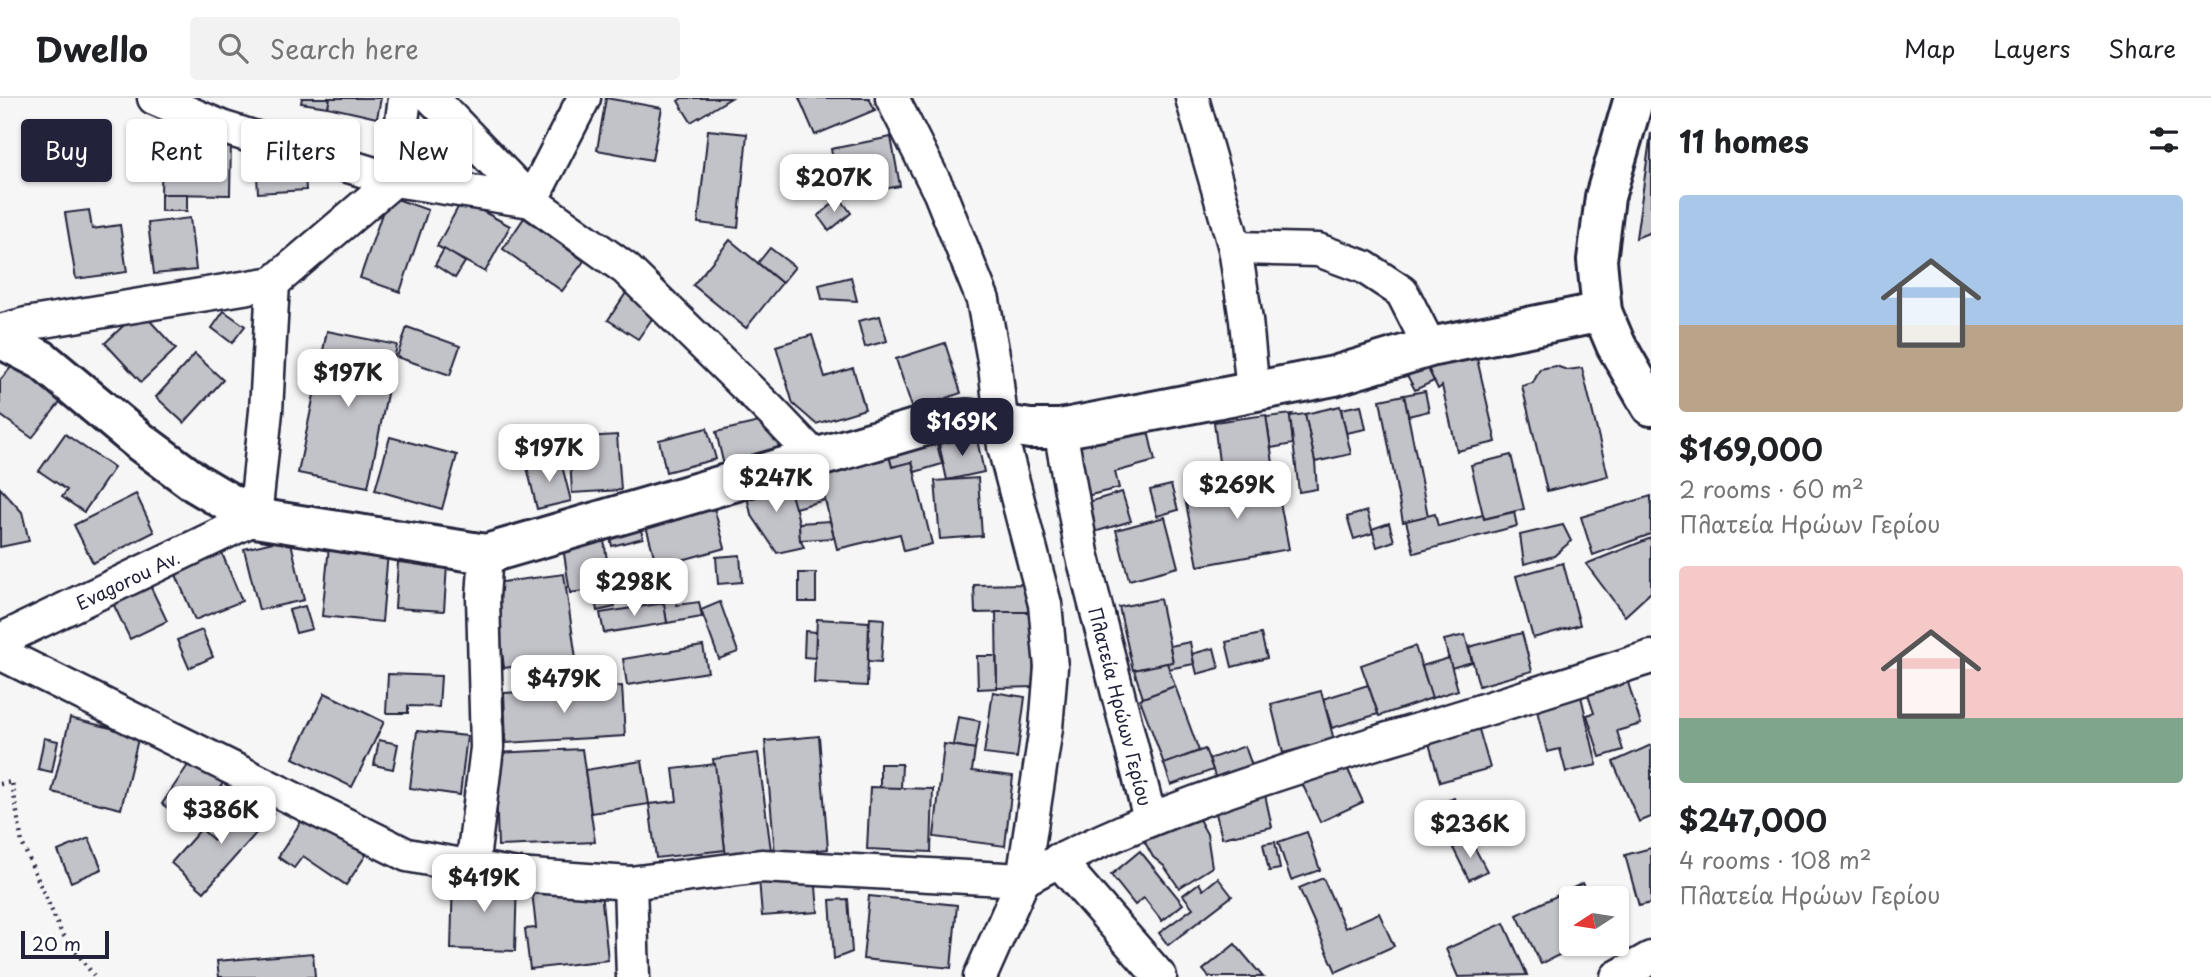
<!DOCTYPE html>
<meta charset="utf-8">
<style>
body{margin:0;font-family:"Playpen Sans",sans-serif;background:#f2f2f2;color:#202124;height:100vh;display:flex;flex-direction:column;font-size:26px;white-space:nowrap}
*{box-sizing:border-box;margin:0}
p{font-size:23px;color:#757577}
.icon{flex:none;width:38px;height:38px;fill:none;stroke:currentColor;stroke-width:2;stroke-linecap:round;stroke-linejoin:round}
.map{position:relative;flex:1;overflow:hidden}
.details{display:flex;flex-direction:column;background:#fff;width:560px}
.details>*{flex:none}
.banner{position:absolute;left:21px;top:21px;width:665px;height:63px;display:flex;gap:14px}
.needle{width:46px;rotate:258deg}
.tools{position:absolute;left:1559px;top:788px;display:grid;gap:14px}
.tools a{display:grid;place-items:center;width:70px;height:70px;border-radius:7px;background:#fff;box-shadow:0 2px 5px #0004;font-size:35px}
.scale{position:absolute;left:21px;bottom:18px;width:88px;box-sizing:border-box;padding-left:7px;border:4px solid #22223b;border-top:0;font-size:19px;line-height:24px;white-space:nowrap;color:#22223b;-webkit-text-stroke:5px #fff;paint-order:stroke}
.price{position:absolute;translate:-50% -60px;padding:0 16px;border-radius:14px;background:#fff;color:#222;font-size:23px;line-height:46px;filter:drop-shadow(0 2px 4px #0008)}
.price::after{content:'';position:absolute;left:50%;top:42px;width:21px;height:16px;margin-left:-10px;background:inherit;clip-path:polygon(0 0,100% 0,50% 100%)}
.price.selected{background:#22223b;color:#fff}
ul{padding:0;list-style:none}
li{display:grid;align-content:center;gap:14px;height:371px;padding:0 28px}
li span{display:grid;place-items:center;height:217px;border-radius:7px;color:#555}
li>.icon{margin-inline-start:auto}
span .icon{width:126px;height:126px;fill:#fffc;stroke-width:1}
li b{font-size:30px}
h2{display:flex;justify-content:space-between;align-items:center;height:84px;padding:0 28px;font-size:30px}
.pill{padding:0 24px;border-radius:7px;background:#fff;box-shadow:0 2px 5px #0004;font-size:24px;line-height:63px}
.pill.selected{background:#22223b;color:#fff}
header{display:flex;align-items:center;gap:42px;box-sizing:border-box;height:98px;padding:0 35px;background:#fff;border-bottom:2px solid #e0e0e0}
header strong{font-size:33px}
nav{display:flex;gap:38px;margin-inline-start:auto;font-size:24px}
.search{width:490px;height:63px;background:#f2f2f2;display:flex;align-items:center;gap:18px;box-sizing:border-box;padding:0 24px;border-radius:7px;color:#757577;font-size:26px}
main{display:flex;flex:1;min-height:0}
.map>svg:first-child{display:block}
.building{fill:#c2c2c9;stroke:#22223b;stroke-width:2}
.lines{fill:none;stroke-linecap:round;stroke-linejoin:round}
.minor-casing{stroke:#22223b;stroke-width:37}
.secondary-casing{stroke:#22223b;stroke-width:44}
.path{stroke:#22223b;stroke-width:4.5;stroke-dasharray:2 5;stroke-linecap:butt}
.minor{stroke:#fff;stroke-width:32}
.secondary{stroke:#fff;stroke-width:38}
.labels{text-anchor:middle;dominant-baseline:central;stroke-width:5;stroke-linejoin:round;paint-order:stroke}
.street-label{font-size:18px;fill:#22223b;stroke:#fff}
</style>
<header>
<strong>Dwello</strong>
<div class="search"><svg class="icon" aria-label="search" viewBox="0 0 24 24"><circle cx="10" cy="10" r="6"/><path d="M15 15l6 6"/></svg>Search here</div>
<nav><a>Map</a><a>Layers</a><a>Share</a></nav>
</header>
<main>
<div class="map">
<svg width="1651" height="879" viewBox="0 0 1651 879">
<rect width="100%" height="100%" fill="#f6f6f7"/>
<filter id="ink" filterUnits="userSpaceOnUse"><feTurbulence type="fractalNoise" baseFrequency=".0143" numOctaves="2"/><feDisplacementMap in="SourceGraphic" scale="14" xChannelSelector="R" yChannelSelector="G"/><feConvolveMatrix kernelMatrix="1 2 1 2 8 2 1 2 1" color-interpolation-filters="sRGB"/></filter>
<g filter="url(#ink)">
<g class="building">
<path d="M302 0H330L328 9 301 5Z"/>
<path d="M330 0H381L377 20 328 9Z"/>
<path d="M606 0 662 10 652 62 597 52Z"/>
<path d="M682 0H731L691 24 678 3Z"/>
<path d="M799 0H869L875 12 815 37Z"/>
<path d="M708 32 747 36 738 130 698 125Z"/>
<path d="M1651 35V134L1636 140Z"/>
<path d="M891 39 900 88 840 99 831 51Z"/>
<path d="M162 41 231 43 230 97 161 96Z"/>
<path d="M304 60 306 92 258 95 256 63Z"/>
<rect x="161" y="96" width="26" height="17"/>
<path d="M388 98 428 112 400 194 360 180Z"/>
<path d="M840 100 851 115 829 133 818 118Z"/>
<path d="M462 102 510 128 485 174 437 148Z"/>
<path d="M89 112 92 131 120 127 127 174 76 181 65 115Z"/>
<path d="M190 120 196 172 154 176 148 125Z"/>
<path d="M524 120 584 163 562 193 503 151Z"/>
<path d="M730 142 782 185 746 230 693 187Z"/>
<path d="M770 150 795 169 782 185 758 165Z"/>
<path d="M444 151 465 164 455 180 435 167Z"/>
<path d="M851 179 857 203 822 201 819 187Z"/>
<path d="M626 195 656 215 638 241 608 222Z"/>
<path d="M140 212 176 251 141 284 105 245Z"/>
<path d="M224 213 245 228 232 245 212 230Z"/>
<path d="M880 218 887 243 865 249 858 223Z"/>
<path d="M407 229 460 248 450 277 397 259Z"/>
<path d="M327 233 397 247 368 389 298 375Z"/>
<path d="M812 237 825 279 853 270 865 311 816 326 793 306 776 248Z"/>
<path d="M1473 243 1496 344 1457 353 1442 288 1438 291 1420 254Z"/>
<path d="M945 245 961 295 913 312 896 261Z"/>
<path d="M1420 254 1434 283 1415 292 1400 264Z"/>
<path d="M195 256 223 282 184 325 156 299Z"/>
<path d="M18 261 65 298 32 340 0 317V282Z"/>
<path d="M1556 268 1567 272 1582 270 1608 378 1547 393 1522 288 1533 285 1540 271Z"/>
<path d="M1425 293 1429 313 1408 318 1404 297Z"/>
<path d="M1404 297 1428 418 1403 424 1380 302Z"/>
<path d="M1361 307 1366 331 1346 335 1341 311Z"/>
<path d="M1340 308 1351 356 1315 364 1305 316Z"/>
<path d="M1292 316 1290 318 1293 346 1271 350 1266 319Z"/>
<path d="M1305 316 1315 364 1317 391 1299 394 1290 318Z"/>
<path d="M1266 317 1273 365 1220 372 1214 324Z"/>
<path d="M772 321 781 359 725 372 716 334Z"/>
<path d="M1146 324 1155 363 1115 374 1119 390 1082 399 1067 344Z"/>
<path d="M707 330 716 361 666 374 659 342Z"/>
<path d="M933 330 942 366 915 374 912 364 892 369 885 343Z"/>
<path d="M65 336 114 370 84 414 62 399 67 392 39 373Z"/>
<path d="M617 337 621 392 572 395 569 340Z"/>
<path d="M976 337 984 374 947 382 939 346Z"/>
<path d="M390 339 457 357 442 411 375 392Z"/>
<path d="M885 343 892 369 912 364 932 446 904 453 900 436 837 451 816 365Z"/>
<path d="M1511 357 1524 411 1484 421 1471 367Z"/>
<path d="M560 360 571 403 537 411 527 369Z"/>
<path d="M1275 378 1289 451 1198 468 1184 395Z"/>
<path d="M789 380 799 425 800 442 804 449 777 455 751 416 745 390Z"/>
<path d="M820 380 825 402 795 410 789 389Z"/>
<path d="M978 380 982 438 940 441 935 383Z"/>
<path d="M1171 387 1178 412 1157 418 1150 392Z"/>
<path d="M0 390 22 414 29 443 0 449Z"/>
<path d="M1122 394 1131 423 1091 435 1082 406Z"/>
<path d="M136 396 154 434 93 465 74 427Z"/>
<path d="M1651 398V436L1593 457 1581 419Z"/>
<path d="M711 399 725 450 657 469 643 417Z"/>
<path d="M1367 413 1373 435 1354 441 1347 419Z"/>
<path d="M1514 414 1517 428 1414 455 1406 423 1435 416 1438 428 1483 417 1484 421Z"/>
<path d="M638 419 643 440 612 448 607 426Z"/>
<path d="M1165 419 1178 469 1129 482 1116 432Z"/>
<path d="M830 423 834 440 800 442 799 425Z"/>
<path d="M1389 425 1394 443 1377 449 1372 431Z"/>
<path d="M1563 427 1571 443 1554 458 1524 466 1520 437Z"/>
<path d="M602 429 611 489 570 495 561 436Z"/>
<path d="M290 440 304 502 259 512 244 451Z"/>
<path d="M1651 440V494L1625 518 1586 466Z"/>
<path d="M329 448 388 454 382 524 322 518Z"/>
<path d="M221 453 242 503 195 522 174 472Z"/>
<path d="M740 457 742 484 718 486 716 459Z"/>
<path d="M398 464 447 467 444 513 395 510Z"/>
<path d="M1563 465 1580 527 1533 540 1516 478Z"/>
<path d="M669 467 677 507 699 504 702 519 667 525 657 469Z"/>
<rect x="799" y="475" width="17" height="29"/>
<path d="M564 476 576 561 504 570 494 485Z"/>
<path d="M146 479 167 523 130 541 109 497Z"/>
<path d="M1031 486 1032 514 975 515 974 487Z"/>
<path d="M612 496 615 509 597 513 595 499Z"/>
<path d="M1160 501 1173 564 1133 572 1119 509Z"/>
<path d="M720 504 738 554 719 561 701 512Z"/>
<path d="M664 505 667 525 604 535 600 515Z"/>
<path d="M305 508 312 531 296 535 289 512Z"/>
<path d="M996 514H1032L1034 589 997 590Z"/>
<path d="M870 520 884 521 881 564 867 563Z"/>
<path d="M817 521 869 524 867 588 814 585Z"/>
<path d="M202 532 213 559 189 570 177 542Z"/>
<path d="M805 533 816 534 815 560 804 559Z"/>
<path d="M1522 535 1532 573 1479 588 1469 549Z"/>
<path d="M1261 536 1267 560 1232 569 1226 544Z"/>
<path d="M1465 537 1472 564 1451 570 1444 542Z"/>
<path d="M1190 544 1194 566 1168 571 1167 565 1173 564 1170 548Z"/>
<path d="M703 548 708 574 627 587 623 561Z"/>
<path d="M1415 548 1432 600 1379 618 1361 567Z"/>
<path d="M1214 550 1219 570 1197 576 1192 556Z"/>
<path d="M977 558H996L997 590 978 591Z"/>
<path d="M1449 560 1458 592 1432 600 1422 568Z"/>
<path d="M1167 565 1175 588 1143 600 1134 572Z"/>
<path d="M1624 572 1641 626 1617 633 1623 652 1600 659 1587 617 1594 615 1584 585Z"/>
<path d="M388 576 441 578 439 609 408 608V615H386Z"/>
<path d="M1368 587 1378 616 1332 630 1323 601Z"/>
<path d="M622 588 625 638 506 645 504 595Z"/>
<path d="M1175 588 1199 653 1164 666 1140 601Z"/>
<path d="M1321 593 1334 642 1283 655 1271 606Z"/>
<path d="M993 594 1025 599 1017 660 984 656Z"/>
<path d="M325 595 384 624 352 689 293 660Z"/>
<path d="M1581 598 1597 667 1566 674 1560 651 1547 654 1536 608Z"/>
<path d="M958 619 980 623 975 651 953 647Z"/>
<path d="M70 620 139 637 121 711 52 694Z"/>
<path d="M1476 621 1490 670 1440 684 1426 635Z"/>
<path d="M417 633 467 638 460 697 410 690Z"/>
<path d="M819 638 828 751 775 756 765 643Z"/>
<path d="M44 640 58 643 52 674 38 671Z"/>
<path d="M379 642 398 646 393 671 374 667Z"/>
<path d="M944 646 975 651 972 673 1013 678 1005 748 934 739Z"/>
<path d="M1651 647V719L1639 724 1613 664Z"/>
<path d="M1245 648 1252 668 1216 681 1209 661Z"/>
<path d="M582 651 595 744 498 748 495 655Z"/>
<path d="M1205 651 1213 672 1171 687 1164 666Z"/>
<path d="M758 655 771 752 726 758 713 661Z"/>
<path d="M192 661 225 682 194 728 162 706Z"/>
<path d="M1343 661 1363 704 1320 724 1300 681Z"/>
<path d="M642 663 649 706 591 715 585 672Z"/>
<path d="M715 666 725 752 656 760 649 706 677 703 673 671Z"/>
<path d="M880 666H902L901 690H880Z"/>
<path d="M870 689 933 691 931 754 867 751Z"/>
<path d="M1264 692 1272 729 1222 740 1213 703Z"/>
<path d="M252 698 273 716 204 794 171 765 201 731 214 742Z"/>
<path d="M1454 700 1470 741 1453 750 1437 707Z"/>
<path d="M1194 712 1207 736 1212 769 1179 790 1164 768 1153 759 1142 739Z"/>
<path d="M306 716 366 757 346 787 303 758 294 770 278 759Z"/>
<path d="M1307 734 1320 772 1291 782 1278 744Z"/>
<path d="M89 740 102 771 71 784 58 753Z"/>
<path d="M1470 741 1487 773 1469 782 1453 750Z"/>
<path d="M1275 744 1280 771 1269 773 1263 746Z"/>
<path d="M1651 750V805L1639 808 1625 757Z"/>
<path d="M1140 753 1183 806 1162 823 1144 800 1135 807 1111 777Z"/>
<path d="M815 776 818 814 762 818 759 781Z"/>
<path d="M453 779 517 781 515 853 451 851Z"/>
<path d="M1218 780 1232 798 1168 847 1159 835 1193 810 1183 797 1199 785 1203 792Z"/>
<path d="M1323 780 1345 830 1379 815 1394 848 1336 874 1299 790Z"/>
<path d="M1583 785 1590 800H1572V845H1583L1541 866 1517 817Z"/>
<path d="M570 789 575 797 601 794 608 862 530 871 525 831 536 830 532 793Z"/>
<path d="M869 798 957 807 951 870 863 861Z"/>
<path d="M848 801 852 854 834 861 830 802Z"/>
<path d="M1504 825 1527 877 1458 879 1446 851Z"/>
<path d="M1235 846 1263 879H1209L1203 872Z"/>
<path d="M313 855 315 879H219L217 863Z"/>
</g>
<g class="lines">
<g class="minor-casing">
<g id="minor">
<path d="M154 0 224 30 394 82 531 103 626 171 771 313 814 358"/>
<path d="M432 0 531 103 584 0"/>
<path d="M892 0 940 95 983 202 995 268 1004 349 1045 506 1051 569 1046 630 1023 782 980 879"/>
<path d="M1192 0 1235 150 1246 222 1253 295"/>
<path d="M1235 150 1318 152 1364 169 1402 194 1430 249"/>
<path d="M0 233 26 226 273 185 394 82 405 0"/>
<path id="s1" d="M1060 331 1082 455 1150 721"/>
<path id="s2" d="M0 544 9 538 255 420 266 313 273 185"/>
<path d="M0 555 407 757 517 777 630 785 761 768 1023 782"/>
<path d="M1058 762 1160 879"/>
<path d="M472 770 487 650 483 499 486 456"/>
<path d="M1023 782C1138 718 1263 680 1388 641 1476 615 1563 587 1651 559"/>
<path d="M630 785 633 879"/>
<path d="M1617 879 1651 860"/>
</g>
</g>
<g class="secondary-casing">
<g id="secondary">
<path d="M1634 0 1605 99 1597 162 1602 214 1616 247 1651 308"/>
<path d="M0 240 42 262 138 342 196 385 255 420 486 456 939 324 968 321 1030 331H1060L1334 278 1430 249 1602 214"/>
</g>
</g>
<path class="path" d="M0 686 12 684 22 745 61 834 95 879"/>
<use href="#minor" class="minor"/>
<use href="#secondary" class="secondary"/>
</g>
</g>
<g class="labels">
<g class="street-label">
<text stroke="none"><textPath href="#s2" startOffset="142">Evagorou Av.</textPath></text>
<text stroke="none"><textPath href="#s1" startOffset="284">Πλατεία Ηρώων Γερίου</textPath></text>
</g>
</g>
</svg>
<div class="tools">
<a><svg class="needle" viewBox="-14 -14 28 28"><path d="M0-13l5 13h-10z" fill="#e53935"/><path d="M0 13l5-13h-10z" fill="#757577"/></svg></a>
</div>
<div class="scale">20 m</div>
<b class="price" style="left:834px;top:116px">$207K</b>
<b class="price" style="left:348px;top:311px">$197K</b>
<b class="price selected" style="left:962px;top:360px">$169K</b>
<b class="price" style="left:549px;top:386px">$197K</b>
<b class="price" style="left:776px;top:416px">$247K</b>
<b class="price" style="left:1237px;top:423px">$269K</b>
<b class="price" style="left:634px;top:520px">$298K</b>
<b class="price" style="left:564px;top:617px">$479K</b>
<b class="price" style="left:221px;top:748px">$386K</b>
<b class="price" style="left:1470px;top:762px">$236K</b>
<b class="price" style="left:484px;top:816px">$419K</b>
<div class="banner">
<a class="pill selected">Buy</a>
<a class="pill">Rent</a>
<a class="pill">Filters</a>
<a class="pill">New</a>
</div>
</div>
<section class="details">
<h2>11 homes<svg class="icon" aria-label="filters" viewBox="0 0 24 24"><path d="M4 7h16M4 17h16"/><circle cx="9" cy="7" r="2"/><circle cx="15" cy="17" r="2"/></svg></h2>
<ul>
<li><span style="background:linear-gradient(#a9c7e8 60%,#b9a48a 0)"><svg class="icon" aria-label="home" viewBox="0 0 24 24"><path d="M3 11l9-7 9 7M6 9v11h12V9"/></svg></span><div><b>$169,000</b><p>2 rooms · 60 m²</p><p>Πλατεία Ηρώων Γερίου</p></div></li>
<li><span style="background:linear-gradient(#f6c9c9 70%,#7fa58c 0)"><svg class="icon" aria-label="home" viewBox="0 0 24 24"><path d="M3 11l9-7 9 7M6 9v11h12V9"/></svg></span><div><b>$247,000</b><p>4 rooms · 108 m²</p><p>Πλατεία Ηρώων Γερίου</p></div></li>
</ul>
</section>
</main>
